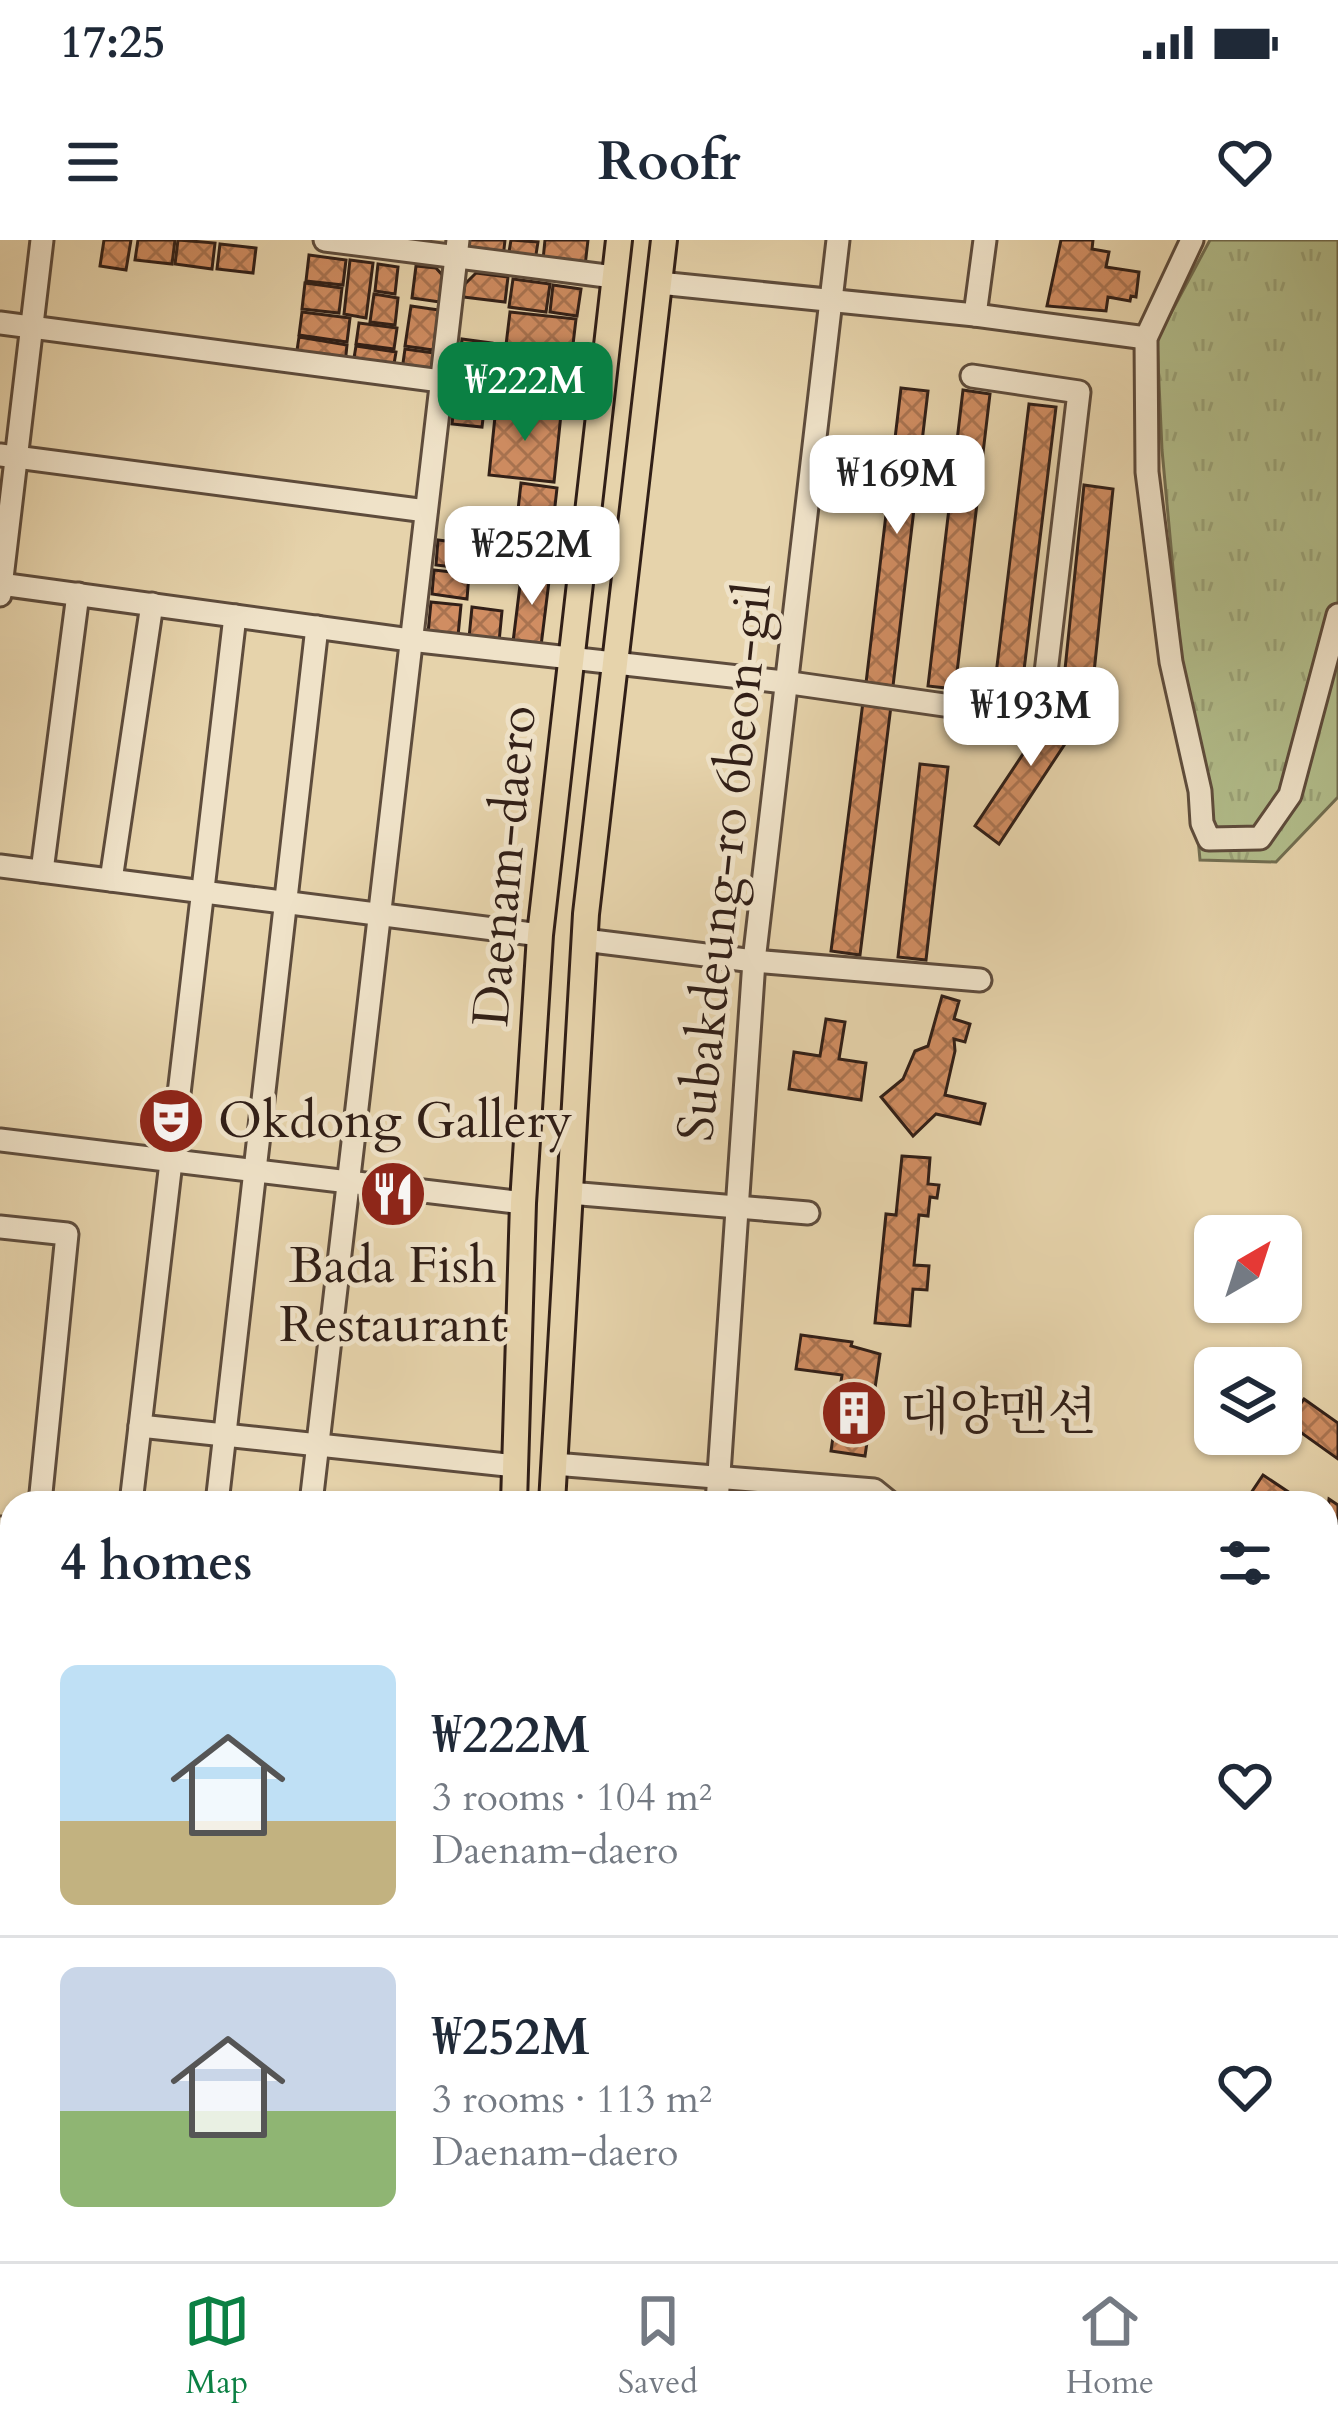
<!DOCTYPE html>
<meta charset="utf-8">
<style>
body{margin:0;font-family:Cardo,"Noto Serif KR",serif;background:#f2f2f3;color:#1f2937;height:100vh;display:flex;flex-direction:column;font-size:45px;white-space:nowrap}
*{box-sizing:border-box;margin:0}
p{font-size:39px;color:#747a83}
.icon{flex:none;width:66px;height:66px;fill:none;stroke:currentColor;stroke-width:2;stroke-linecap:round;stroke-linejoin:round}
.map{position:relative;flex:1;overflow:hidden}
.details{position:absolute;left:0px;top:1251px;width:1338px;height:771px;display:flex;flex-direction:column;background:#fff;border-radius:36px 36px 0 0;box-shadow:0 3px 9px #0004}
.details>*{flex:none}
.needle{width:78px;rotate:39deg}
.buttons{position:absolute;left:1194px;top:975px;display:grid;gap:24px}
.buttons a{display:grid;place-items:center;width:108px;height:108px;border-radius:18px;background:#fff;box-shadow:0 3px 9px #0004;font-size:60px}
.price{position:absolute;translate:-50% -102px;padding:0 27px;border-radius:24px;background:#fff;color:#222;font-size:39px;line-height:78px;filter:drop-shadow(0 3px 6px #0008)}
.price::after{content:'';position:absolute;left:50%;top:72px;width:36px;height:27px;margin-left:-18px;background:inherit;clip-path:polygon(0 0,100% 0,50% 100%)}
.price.selected{background:#0b8043;color:#fff}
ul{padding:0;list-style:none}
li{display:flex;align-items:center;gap:36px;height:300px;padding:0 60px}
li+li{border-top:3px solid #e0e1e3}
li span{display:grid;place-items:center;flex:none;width:336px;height:240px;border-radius:18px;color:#555}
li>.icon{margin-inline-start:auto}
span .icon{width:144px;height:144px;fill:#fffc;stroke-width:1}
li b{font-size:51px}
h2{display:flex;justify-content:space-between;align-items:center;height:144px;padding:0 60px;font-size:51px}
.status{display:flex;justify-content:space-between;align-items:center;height:84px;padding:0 60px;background:#fff;direction:ltr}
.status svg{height:33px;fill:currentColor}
header{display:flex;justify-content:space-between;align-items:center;height:156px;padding:0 60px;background:#fff;font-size:54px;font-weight:800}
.tabs{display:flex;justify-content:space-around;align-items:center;height:168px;border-top:3px solid #e0e1e3;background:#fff;font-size:33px;color:#747a83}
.tabs a{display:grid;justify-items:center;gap:6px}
.tabs .selected{color:#0b8043}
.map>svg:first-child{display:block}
.grass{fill:url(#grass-tufts);stroke:#726e51;stroke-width:3}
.building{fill:url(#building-cross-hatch);stroke:#311f17;stroke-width:3}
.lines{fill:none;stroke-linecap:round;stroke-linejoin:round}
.minor-casing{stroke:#5e4c3c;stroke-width:27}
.major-casing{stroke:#311f17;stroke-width:30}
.minor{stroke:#efe2c8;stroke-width:21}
.major{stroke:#e6d3ab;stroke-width:24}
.labels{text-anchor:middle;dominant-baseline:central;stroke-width:10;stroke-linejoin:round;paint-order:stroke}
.street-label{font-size:51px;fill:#311f17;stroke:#efe2c8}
.poi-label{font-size:51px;fill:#311f17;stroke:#efe2c8;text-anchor:start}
</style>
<div class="status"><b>17:25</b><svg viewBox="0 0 49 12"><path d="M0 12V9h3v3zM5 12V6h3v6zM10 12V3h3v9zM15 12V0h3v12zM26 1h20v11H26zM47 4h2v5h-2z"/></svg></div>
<header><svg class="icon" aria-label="menu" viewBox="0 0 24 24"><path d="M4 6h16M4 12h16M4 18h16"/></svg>Roofr<svg class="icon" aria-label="heart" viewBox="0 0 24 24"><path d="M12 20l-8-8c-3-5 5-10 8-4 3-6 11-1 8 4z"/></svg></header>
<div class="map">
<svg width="1338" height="2021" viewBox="0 0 1338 2021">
<defs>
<pattern id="grass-tufts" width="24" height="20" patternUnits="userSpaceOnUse" patternTransform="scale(3)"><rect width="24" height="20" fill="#b2bd8b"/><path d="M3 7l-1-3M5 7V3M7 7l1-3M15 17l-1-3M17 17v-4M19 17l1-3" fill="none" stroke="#9aa277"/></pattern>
<pattern id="building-cross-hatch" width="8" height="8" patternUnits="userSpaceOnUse" patternTransform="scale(3)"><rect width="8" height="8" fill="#d08d62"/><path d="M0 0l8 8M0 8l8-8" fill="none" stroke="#a97350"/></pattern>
</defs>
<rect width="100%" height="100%" fill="#e6d3ab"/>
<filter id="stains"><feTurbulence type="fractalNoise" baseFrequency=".00167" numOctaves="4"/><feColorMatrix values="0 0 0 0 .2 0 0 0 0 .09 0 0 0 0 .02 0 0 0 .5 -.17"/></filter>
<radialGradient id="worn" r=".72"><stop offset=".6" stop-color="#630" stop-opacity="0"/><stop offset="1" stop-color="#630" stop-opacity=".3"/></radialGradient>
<path class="grass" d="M1210 0H1338V557L1276 622 1200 620 1162 210 1157 99Z"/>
<g class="building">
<path d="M104 0H131L126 30 100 26Z"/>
<path d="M138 0H175L172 24 135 20Z"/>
<path d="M178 0 215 3 212 29 175 24Z"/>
<path d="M467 0H505L503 18 474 15Z"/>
<path d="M511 0 538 2 535 21 508 18Z"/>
<path d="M545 0H588L585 26 543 20Z"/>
<path d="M1061 0H1093L1092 9 1109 12 1106 27 1139 32 1136 57 1131 56 1130 61 1108 57 1106 71 1047 66Z"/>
<path d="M220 4 256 8 253 33 217 29Z"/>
<path d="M309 15 346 20 343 45 306 41Z"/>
<path d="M350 20 373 23 366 78 344 74Z"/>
<path d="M378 24 398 27 395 54 375 51Z"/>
<path d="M416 26 436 28 444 37 440 62 412 58Z"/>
<path d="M476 33 508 37 505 62 463 57 465 44Z"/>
<path d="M513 39 550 44 546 72 509 67Z"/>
<path d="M305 43 342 48 339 73 302 69Z"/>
<path d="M553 45 581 49 577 76 550 72Z"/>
<path d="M374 54 398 58 395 85 370 82Z"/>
<path d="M411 66 439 70 433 110 405 106Z"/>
<path d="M302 72 350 78 347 102 299 95Z"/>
<path d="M510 72 576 79 572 113 506 105Z"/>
<path d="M359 83 397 88 394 109 356 104Z"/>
<path d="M299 97 347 105 345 124 296 117Z"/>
<path d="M462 99 492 103 482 187 452 184Z"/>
<path d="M356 106 396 112 393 130 353 124Z"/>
<path d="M405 109 434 113 432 126 424 133 402 130Z"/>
<path d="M503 109 568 116 566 140 530 136 527 167 498 163Z"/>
<path d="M901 148 928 151 893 446 866 443Z"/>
<path d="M963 150 990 154 955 449 928 446Z"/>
<path d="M1029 164 1056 167 1020 463 993 459Z"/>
<path d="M496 167 561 174 554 242 489 235Z"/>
<path d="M521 243 557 248 553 284 517 279Z"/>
<path d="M1084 245 1113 249 1092 452 1063 449Z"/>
<path d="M518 285 555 290 550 328 513 322Z"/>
<path d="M438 300 473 304 470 329 436 325Z"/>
<path d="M522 329 550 333 541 406 513 402Z"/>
<path d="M434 330 469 334 467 359 432 354Z"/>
<path d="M431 362 461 365 458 396 428 393Z"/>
<path d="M472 367 502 371 499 402 469 398Z"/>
<path d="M1063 454 1086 472 999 604 975 586Z"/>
<path d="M863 462 891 466 860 715 831 711Z"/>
<path d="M920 524 948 527 926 720 898 717Z"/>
<path d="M942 756 959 761 954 779 970 784 965 802 954 799 955 811 945 855 985 864 980 884 936 874 913 896 881 857 903 839 915 811 928 806Z"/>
<path d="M826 779 845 782 839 819 866 823 861 860 789 849 794 812 820 816Z"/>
<path d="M902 916 930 918 928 944 939 945 937 958 930 957 928 976 919 975 914 1025 929 1026 927 1050 913 1049 910 1086 875 1083 886 974 896 975Z"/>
<path d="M801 1095 852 1102 851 1106 880 1114 865 1216 831 1211 842 1135 796 1129Z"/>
<path d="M1304 1159 1338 1183V1219L1296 1189 1299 1185 1290 1179Z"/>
<path d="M1263 1235 1305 1263H1252L1247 1259Z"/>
<path d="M1329 1259 1338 1265V1345L1326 1363V1301L1334 1289 1326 1284Z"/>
<path d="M257 2010H287L284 2021H253Z"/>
<path d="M697 2010H760L750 2021H679L678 2018 697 2013Z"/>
<path d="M913 2010H1095L1085 2021H926Z"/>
</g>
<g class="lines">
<g class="minor-casing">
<g id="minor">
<path d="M325 0 614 37"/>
<path d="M1192 0 1146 98 1147 232 1171 422 1200 551 1202 583 1209 599 1260 598 1290 555 1338 375"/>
<path d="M659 43 975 75 1146 98"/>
<path d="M975 75 985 0"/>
<path d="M0 83 441 141"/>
<path d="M0 215 426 271"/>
<path d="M0 344 410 400 784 442 1028 477 1041 463 1045 441 1079 152 972 136"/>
<path d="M0 355 42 0"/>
<path d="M0 626 540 695"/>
<path d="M42 631 78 354"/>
<path d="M111 640 152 364"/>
<path d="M584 700 754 721 980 740"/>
<path d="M0 900 523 963"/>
<path d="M569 953 808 973"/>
<path d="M0 987 67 994 40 1263"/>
<path d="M140 1186 516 1226"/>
<path d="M554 1224 874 1250 890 1263"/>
<path d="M131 1263 235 376"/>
<path d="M217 1263 317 387"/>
<path d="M311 1263 458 0"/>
<path d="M717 1263 754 721 838 0"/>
<path d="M0 1288 12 1289"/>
<path d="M0 1387 12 1388"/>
<path d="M0 1607 12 1512"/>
<path d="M1326 1696 1338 1701"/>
<path d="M0 1797 12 1801"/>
<path d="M1326 1895 1338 1906"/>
<path d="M892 2010 905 2021"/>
<path d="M92 2021 93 2010"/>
<path d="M769 2021 779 2010"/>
</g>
</g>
<g class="major-casing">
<g id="major">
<path d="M514 1263 523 963 540 695 619 0"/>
<path d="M552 1263 586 674 664 0"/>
<path d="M0 1623 12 1627"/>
<path d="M1326 1685 1338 1683"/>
<path d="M1326 1807 1338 1793"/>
<path d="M1326 1840 1338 1826"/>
<path d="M538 2010 540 2021"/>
<path d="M573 2010 575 2021"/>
<path d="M1139 2021 1148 2010"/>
<path d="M1171 2021 1180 2010"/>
</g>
</g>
<use href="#minor" class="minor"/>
<use href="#major" class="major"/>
</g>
<defs>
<g id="theatre-disc" transform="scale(3.45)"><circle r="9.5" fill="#8f2418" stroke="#efe2c8"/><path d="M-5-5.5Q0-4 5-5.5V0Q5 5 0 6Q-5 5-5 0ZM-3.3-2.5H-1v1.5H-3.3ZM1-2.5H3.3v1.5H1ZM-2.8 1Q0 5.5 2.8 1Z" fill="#fff"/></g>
<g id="restaurant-disc" transform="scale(3.45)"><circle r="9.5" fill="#8f2418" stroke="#efe2c8"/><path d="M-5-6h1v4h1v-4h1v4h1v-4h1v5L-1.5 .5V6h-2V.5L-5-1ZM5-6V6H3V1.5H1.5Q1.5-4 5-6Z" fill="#fff"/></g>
<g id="building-disc" transform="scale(3.45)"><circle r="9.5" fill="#8f2418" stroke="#efe2c8"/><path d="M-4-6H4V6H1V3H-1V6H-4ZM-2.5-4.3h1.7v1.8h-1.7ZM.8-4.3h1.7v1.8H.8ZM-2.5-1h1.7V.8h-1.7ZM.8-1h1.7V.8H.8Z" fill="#fff"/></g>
</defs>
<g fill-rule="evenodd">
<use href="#theatre-disc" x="171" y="881"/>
<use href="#restaurant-disc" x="393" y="954"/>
<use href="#building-disc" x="854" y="1173"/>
</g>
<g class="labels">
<g class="street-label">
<text transform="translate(725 622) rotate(-84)">Subakdeung-ro 6beon-gil</text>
<text transform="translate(505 626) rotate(-85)">Daenam-daero</text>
</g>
<g class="poi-label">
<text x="218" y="881">Okdong Gallery</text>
<text x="393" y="1026" text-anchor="middle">Bada Fish<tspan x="393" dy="59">Restaurant</tspan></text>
<text x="900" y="1173">대양맨션</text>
</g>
</g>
<rect width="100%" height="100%" filter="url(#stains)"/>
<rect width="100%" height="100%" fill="url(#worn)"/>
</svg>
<div class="buttons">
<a><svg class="needle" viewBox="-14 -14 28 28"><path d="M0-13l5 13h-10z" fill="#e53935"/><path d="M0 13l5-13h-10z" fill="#747a83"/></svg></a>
<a><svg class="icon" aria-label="layers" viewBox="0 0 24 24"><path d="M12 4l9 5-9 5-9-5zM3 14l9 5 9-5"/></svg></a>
</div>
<b class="price selected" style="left:525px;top:204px">₩222M</b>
<b class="price" style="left:897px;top:297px">₩169M</b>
<b class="price" style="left:532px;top:368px">₩252M</b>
<b class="price" style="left:1031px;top:529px">₩193M</b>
<section class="details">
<h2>4 homes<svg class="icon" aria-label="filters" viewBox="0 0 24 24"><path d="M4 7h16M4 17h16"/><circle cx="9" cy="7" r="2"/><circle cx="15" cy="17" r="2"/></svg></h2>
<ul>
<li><span style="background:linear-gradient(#bfe0f5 65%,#c2b280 0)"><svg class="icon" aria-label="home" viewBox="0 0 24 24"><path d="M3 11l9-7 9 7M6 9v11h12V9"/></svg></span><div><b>₩222M</b><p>3 rooms · 104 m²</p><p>Daenam-daero</p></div><svg class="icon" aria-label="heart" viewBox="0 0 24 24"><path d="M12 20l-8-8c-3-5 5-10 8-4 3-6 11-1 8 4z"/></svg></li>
<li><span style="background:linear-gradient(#c9d6e8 60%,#8fb573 0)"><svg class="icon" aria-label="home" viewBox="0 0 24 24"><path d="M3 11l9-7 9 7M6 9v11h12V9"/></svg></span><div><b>₩252M</b><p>3 rooms · 113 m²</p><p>Daenam-daero</p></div><svg class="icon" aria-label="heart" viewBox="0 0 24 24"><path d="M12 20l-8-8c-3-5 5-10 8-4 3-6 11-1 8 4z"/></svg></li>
</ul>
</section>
</div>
<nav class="tabs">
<a class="selected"><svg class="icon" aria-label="map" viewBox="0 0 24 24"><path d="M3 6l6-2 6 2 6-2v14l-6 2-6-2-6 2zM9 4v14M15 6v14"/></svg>Map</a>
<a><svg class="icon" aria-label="saved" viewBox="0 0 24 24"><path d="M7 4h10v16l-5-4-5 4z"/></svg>Saved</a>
<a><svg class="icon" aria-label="home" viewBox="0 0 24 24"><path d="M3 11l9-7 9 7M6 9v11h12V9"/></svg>Home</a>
</nav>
